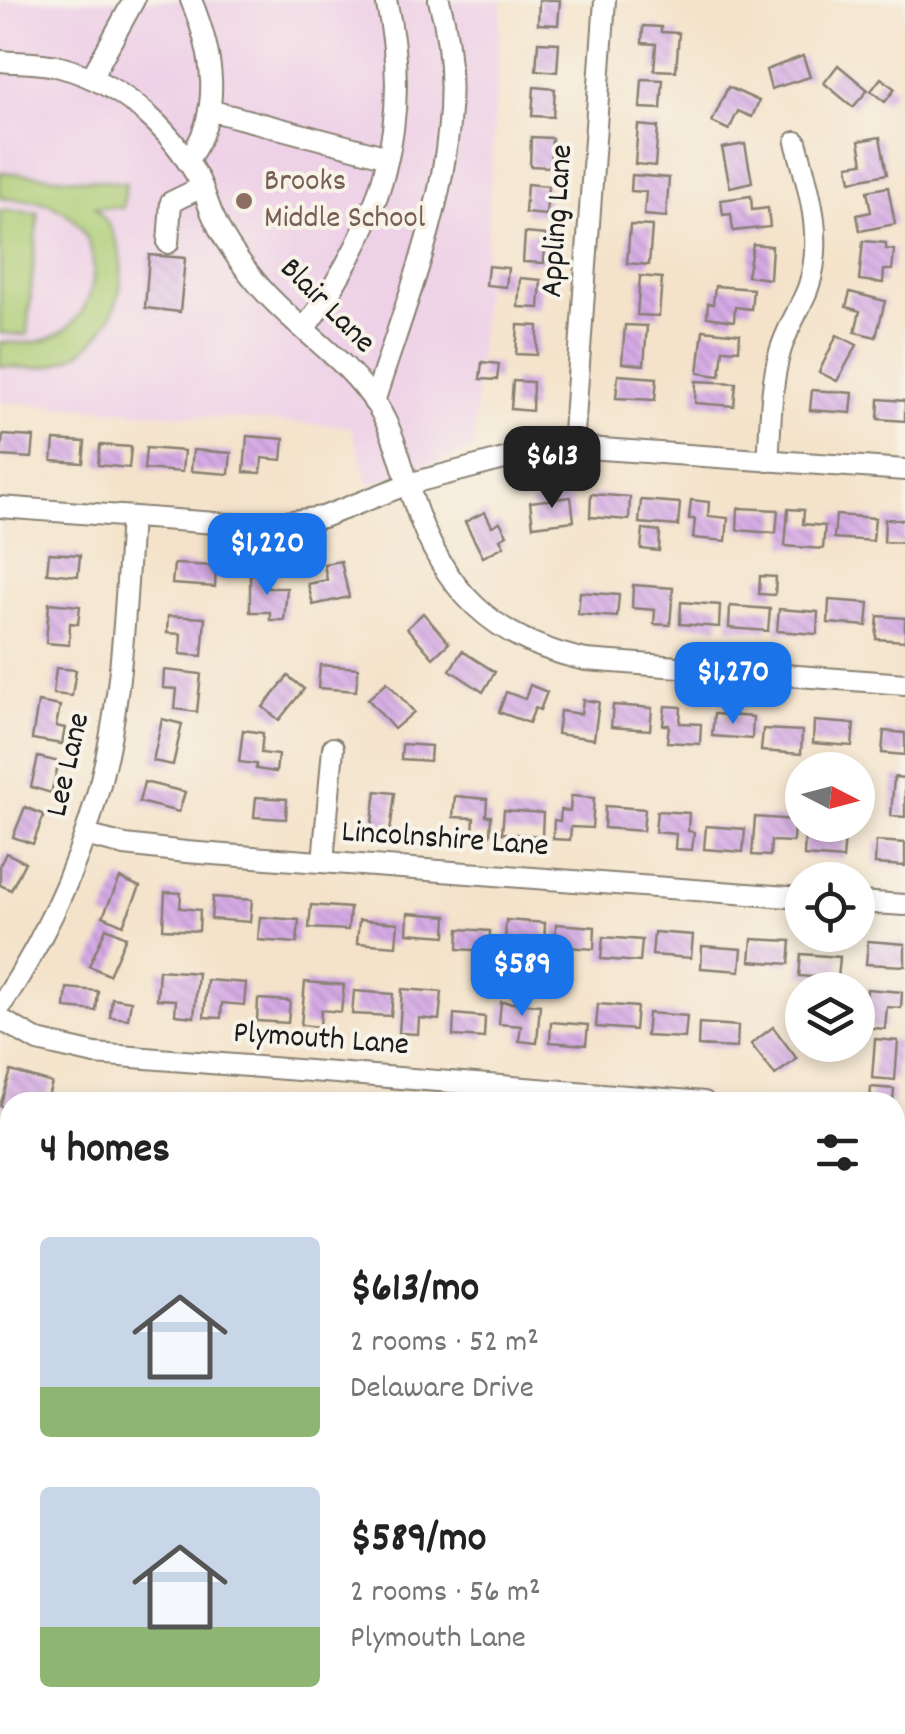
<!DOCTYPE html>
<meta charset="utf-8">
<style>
body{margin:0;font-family:Dekko,sans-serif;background:#f2f2f2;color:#222;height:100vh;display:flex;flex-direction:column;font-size:38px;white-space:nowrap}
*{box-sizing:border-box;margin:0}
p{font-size:32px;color:#767676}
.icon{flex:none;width:55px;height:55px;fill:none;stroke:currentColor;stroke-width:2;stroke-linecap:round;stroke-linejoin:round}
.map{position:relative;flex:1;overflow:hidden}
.side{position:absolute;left:0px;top:1092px;width:905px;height:642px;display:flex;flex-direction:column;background:#fff;border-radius:30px 30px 0 0;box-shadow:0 5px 15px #0003}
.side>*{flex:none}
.needle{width:65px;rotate:96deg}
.controls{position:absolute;left:785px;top:752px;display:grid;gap:20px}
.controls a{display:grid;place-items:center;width:90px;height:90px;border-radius:50%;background:#fff;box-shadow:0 5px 15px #0003;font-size:50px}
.price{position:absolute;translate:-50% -85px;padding:0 22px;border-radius:20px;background:#1a73e8;color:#fff;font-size:32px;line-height:65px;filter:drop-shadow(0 2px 5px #0008)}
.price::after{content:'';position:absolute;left:50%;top:60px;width:30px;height:22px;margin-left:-15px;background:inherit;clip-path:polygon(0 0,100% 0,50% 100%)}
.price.on{background:#222;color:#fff}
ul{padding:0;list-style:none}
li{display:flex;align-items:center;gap:30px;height:250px;padding:0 40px}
li span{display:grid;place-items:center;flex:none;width:280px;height:200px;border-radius:10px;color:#555}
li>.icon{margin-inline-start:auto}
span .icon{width:120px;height:120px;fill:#fffc;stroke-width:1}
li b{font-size:42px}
h2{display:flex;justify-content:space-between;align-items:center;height:120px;padding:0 40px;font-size:42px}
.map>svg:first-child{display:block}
.built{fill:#eed0e7}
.industrial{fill:url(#industrial-grid)}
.pitch{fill:#accc74;stroke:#647448;stroke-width:2.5}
.building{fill:url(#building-back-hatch)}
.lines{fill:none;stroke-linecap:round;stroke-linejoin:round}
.minor-casing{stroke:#888073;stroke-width:24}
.minor{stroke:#fff;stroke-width:20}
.education-dot{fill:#8d6e63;stroke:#f7f3e8;stroke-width:4}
.labels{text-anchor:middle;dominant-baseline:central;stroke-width:8;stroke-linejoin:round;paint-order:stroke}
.education-label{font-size:32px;fill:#785e54;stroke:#f7f3e8;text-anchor:start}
.street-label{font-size:32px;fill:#1c1c1c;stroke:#f7f3e8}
</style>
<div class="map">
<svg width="905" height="1734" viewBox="0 0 905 1734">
<defs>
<pattern id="industrial-grid" width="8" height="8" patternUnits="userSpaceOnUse" patternTransform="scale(2.5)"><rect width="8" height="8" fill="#ccbed3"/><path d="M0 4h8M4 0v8" fill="none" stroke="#afa3b5"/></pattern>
<pattern id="building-back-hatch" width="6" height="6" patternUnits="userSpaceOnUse" patternTransform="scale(2.5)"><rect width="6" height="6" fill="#d5aae5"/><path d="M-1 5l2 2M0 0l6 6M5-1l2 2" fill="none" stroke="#b692c4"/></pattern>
</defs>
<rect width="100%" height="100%" fill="#f7f3e8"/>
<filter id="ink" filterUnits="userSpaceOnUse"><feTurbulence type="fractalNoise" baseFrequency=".01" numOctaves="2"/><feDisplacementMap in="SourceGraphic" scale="20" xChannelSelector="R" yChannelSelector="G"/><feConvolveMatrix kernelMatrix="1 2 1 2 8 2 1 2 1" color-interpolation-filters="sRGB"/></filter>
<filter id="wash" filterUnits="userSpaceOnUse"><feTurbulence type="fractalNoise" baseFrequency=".0048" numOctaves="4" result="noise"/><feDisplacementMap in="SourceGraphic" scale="40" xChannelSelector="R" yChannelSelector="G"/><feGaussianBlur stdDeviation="2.25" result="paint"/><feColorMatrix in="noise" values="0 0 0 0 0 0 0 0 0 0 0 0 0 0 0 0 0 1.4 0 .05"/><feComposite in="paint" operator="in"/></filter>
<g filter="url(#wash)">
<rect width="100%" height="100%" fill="#f4e3ca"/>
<path class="built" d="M0 0H502L473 450 369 485 351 427 0 402Z"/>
<path class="industrial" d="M341 1725H636V1734H340Z"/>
<g class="pitch">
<path d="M0 172 126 183 123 208 95 207C101 215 109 223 113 232 135 280 112 343 62 362 41 370 21 368 0 366V342C18 343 36 345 53 337 109 311 107 222 46 203 33 198 14 200 0 198Z"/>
<path d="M0 210 38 213 27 335 0 333Z"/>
</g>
<g id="blocks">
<g class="building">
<path d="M539 0H560L558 25 538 24Z"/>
<path d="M643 26 661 27V32L679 33 676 71 654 70 656 44 642 43Z"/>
<path d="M538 42 559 43 557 72 536 70Z"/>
<path d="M803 56 810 77 771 89 766 70Z"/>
<path d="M838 65 868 90 853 107 824 83Z"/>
<path d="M881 78 895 89 885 102 871 91Z"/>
<path d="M642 79 663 80 661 109 640 108Z"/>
<path d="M534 87 555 89 553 117 532 116Z"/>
<path d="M728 87 759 101 752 117 738 111 729 130 712 122Z"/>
<path d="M638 125 658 127 655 166 635 164Z"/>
<path d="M531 137 552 138 550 167 530 166Z"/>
<path d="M880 137 887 174 851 181 848 165 863 163 859 141Z"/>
<path d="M745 144 752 182 730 187 722 148Z"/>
<path d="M632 175 669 178 666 217 644 215 646 192 631 191Z"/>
<path d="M527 184 548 186 546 215 525 213Z"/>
<path d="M888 187 895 224 860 231 857 215 871 212 867 191Z"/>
<path d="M751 196 752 210 768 208 770 227 733 231 731 214 723 215 721 200Z"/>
<path d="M630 225 652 226 649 265 627 263Z"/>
<path d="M525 233 546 235 544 263 523 262Z"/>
<path d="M863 241 886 243V249L894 250 892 270H884L883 283 859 280Z"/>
<path d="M753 244 772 246 770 279 747 276Z"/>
<path d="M149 255 185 258 180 312 145 308Z"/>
<path d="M488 266 508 268 506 287 486 285Z"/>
<path d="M640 276 662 278 659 316 637 315Z"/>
<path d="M520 278 541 280 539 308 518 307Z"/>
<path d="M715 286 753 289 751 309 735 307 734 321 707 317 708 303 713 304Z"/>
<path d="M850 292 885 301 876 337 855 332 860 311 846 307Z"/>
<path d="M518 325 538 326 537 355 516 354Z"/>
<path d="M625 325 647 326 644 365 622 363Z"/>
<path d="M703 330 740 334 739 350 723 349 720 376 698 373Z"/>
<path d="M837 335 857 345 837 381 819 372Z"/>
<path d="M482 362 499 364 497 380 480 379Z"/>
<path d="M618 375 657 378 655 400 616 398Z"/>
<path d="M513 381 533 382 532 411 511 409Z"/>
<path d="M696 381 736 383 734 406 695 403Z"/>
<path d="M812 390 853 393 851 413 810 410Z"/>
<path d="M879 399 905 401V421L878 419Z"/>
<path d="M3 435 34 437 32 458 1 456Z"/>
<path d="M247 436 284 439 282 460 262 458 261 473 244 472Z"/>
<path d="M54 440 85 442 83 463 52 461Z"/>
<path d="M100 445 131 447 129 468 98 465Z"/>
<path d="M146 448 184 451 182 472 144 469Z"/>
<path d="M193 450 231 453 229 474 191 471Z"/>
<path d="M591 494 630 497 629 520 590 517Z"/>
<path d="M571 497 574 521 533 526 530 502Z"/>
<path d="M641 500 680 503 678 526 639 523Z"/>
<path d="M691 500 709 502 708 516 728 518 726 541 693 538 695 519H689Z"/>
<path d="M738 508 778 510 776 533 737 530Z"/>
<path d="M788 509 804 510 803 524 825 526 823 549 785 546Z"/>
<path d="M485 512 492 526 500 522 507 535 500 539 504 546 483 557 465 522Z"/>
<path d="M836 515 875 518 873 541 834 538Z"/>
<path d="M885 519 905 520V543L884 542Z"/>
<path d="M643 529 660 531 659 551 641 549Z"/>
<path d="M49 553 80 555 78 576 47 573Z"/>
<path d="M341 561 349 597 313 605 308 584 327 580 324 564Z"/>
<path d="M174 564 216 566 215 587 172 584Z"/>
<path d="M250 574H266V588H287L284 620H270V612H250Z"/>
<path d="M760 576 776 577 775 595 759 594Z"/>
<path d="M633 585 673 588 670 625 654 624 655 610 632 608Z"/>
<path d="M580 592 619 595 617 617 578 614Z"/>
<path d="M829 600 869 603 867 626 828 623Z"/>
<path d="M681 602 720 605 719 627 680 624Z"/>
<path d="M49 603 80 606 78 624 70 623 69 645 46 643Z"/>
<path d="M730 606 770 609 768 631 729 628Z"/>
<path d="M779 609 818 612 817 634 777 631Z"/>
<path d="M423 613 449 643 433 658 407 628Z"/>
<path d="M168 616 205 618 202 656 180 654 181 634 167 633Z"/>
<path d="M878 616 905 618V641L876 639Z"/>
<path d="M462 651 495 672 483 692 450 670Z"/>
<path d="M320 665 358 668 356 691 318 688Z"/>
<path d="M56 668 76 670 72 696 53 694Z"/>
<path d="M164 670 201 674 197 712 175 709 177 689 163 688Z"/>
<path d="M288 676 304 689 279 720 263 707Z"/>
<path d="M387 682 414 712 394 729 368 699Z"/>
<path d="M530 685 547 692 540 710 535 708 529 723 499 712 506 692 525 699Z"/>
<path d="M583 700 599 702 594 739 557 734 560 711 581 714Z"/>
<path d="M38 702 60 706 56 726 65 728 62 744 32 739Z"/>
<path d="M613 705 652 708 650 730 611 727Z"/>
<path d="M665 706 681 707 680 723 701 724 700 744 667 742 669 725H663Z"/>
<path d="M714 714 753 717 752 739 712 736Z"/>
<path d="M162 719 182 724 173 765 153 761Z"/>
<path d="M814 721 854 724 852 746 813 743Z"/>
<path d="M763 729 802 731 801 754 761 751Z"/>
<path d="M243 730 263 733 261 753 278 755 276 772 256 769V764L239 762Z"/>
<path d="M884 731 905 733V755L882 753Z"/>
<path d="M402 744 431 746 430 761 401 759Z"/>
<path d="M38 757 59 762 51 793 31 787Z"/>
<path d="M894 777 905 778V817L891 816Z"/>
<path d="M144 782 185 792 179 812 139 802Z"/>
<path d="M376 791 395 793 390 832 371 830Z"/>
<path d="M455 796 487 799 486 816H491L490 835 473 834 474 818 453 817Z"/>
<path d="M571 796 594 798 592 828 571 827 570 840 553 839 554 820 560 821 561 810 570 811Z"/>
<path d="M256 797 287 799 286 819 254 817Z"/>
<path d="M605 806 645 809 643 831 604 828Z"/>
<path d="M25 807 44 815 33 844 13 837Z"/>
<path d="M504 810 543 813 542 836 502 833Z"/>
<path d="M657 811 689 813 688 831 694 832 692 850 675 849 676 834 655 832Z"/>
<path d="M755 817 794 820 793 842 771 841 770 856 752 855Z"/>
<path d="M706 826 745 829 743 852 704 849Z"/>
<path d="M805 834 845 837 843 859 804 856Z"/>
<path d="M876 841 905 843V866L875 864Z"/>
<path d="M6 853 25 862 11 890 0 885V865Z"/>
<path d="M120 878 140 887 123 925 103 916Z"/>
<path d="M165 892 181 893 180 908 200 910 199 931 163 929Z"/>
<path d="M213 897 252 900 250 922 211 919Z"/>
<path d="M311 905 350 908 348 930 309 928Z"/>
<path d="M408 913 447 916 446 936 407 933Z"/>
<path d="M260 917 299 920 297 943 258 940Z"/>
<path d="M359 920 398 923 396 946 357 943Z"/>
<path d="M506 920 545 923 544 946 505 943Z"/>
<path d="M556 924 595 927 594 949 555 946Z"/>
<path d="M106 928 126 937 109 975 89 966Z"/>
<path d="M459 929 490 931 489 951 458 949Z"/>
<path d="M654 932 693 935 691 958 652 955Z"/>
<path d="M603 937 642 940 640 962 601 959Z"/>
<path d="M752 939 791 941 789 964 750 961Z"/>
<path d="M868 941 905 944V966L866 964Z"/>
<path d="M702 946 742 949 740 971 701 968Z"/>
<path d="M801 954 840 957 838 979 799 976Z"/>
<path d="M159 970 198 973 194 1017 175 1015 176 1000 157 999Z"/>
<path d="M207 980 246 983 244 1005 222 1003 221 1018 204 1017Z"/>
<path d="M305 982 344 985 341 1012 321 1010 320 1027 301 1025Z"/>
<path d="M67 988 98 991 96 1011 65 1008Z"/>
<path d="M402 989 442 992 439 1020 419 1018 418 1034 399 1033Z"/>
<path d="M867 989 902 992 901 1008 887 1007 885 1029 864 1027Z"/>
<path d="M354 991 393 994 391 1016 352 1014Z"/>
<path d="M112 998 131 1001 128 1019 110 1017Z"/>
<path d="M258 999 290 1001 288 1023 257 1021Z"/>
<path d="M501 1002 540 1005 537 1043 519 1041 521 1026 499 1024Z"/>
<path d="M598 1004 637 1007 635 1030 596 1027Z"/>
<path d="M648 1013 687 1016 685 1038 646 1036Z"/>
<path d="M454 1014 485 1017 484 1038 453 1036Z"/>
<path d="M551 1022 588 1025 586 1045 550 1042Z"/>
<path d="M699 1023 738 1026 737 1048 698 1046Z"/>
<path d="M773 1027 797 1059 775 1075 751 1044Z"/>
<path d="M875 1039 898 1041 895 1080 872 1078Z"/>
<path d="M11 1071 52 1083 46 1102 31 1100 30 1102H10V1109L0 1106Z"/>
<path d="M871 1087 894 1089 893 1102H870Z"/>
<path d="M895 1673 905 1674V1713L895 1712Z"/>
<path d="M118 1725H148L145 1727 150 1734H115L111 1730Z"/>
<path d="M170 1725H210V1734H169Z"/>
</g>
</g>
</g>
<g filter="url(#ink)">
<use href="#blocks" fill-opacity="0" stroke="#888073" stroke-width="2.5"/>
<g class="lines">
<g class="minor-casing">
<g id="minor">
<path d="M0 61C20 63 41 62 60 67 120 83 168 125 198 178 205 191 208 207 215 220 226 245 244 268 262 289 299 331 348 359 378 407 395 434 403 470 413 500 442 589 492 640 586 660L905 684"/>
<path d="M91 78 134 0"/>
<path d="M209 110 388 157"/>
<path d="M187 161C224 112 213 53 191 0"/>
<path d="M168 243 171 202 202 187"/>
<path d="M305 328C379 227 415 126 386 0"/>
<path d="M374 402C414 275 477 134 439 0"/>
<path d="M573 447 605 0"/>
<path d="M768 461C771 425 770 387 780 352 786 330 800 309 808 288 825 240 809 189 796 142"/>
<path d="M0 507 256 526 323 517 408 484 543 449 573 447 905 470"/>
<path d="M85 835 125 845 186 852 802 898"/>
<path d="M323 862 333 748"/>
<path d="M858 902 905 905"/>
<path d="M0 1007C63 912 103 807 117 694 125 636 127 576 131 518"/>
<path d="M0 1019 38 1041 95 1054 704 1102"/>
<path d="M0 1254 10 1255"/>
<path d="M895 1319 905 1317"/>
<path d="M0 1581H10"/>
<path d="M52 1725 54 1734"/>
<path d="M743 1725 786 1734"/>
<path d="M379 1734 380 1725"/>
<path d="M421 1734V1725"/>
<path d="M456 1734 457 1725"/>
<path d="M499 1734V1725"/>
<path d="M532 1734V1725"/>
<path d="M566 1734 567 1725"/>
<path d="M599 1734 600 1725"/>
</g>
</g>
<use href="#minor" class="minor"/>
</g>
</g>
<circle class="education-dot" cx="244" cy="201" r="10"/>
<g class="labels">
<g class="education-label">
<text x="264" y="183">Brooks<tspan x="264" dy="37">Middle School</tspan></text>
</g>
<g class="street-label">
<text transform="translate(559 221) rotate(-86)">Appling Lane</text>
<text transform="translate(326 307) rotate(45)">Blair Lane</text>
<text transform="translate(70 765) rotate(-77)">Lee Lane</text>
<text transform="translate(445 841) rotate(4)">Lincolnshire Lane</text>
<text transform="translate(321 1041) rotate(4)">Plymouth Lane</text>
</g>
</g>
</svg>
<div class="controls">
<a><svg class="needle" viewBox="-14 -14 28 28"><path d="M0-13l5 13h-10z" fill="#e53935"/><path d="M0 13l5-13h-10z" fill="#767676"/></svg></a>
<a><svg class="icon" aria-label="locate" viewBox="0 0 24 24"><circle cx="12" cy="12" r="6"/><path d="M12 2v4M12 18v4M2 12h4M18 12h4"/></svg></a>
<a><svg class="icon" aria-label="layers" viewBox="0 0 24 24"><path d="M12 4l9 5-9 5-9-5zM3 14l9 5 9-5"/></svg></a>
</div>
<b class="price on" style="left:552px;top:511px">$613</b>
<b class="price" style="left:267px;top:598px">$1,220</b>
<b class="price" style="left:733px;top:727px">$1,270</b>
<b class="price" style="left:522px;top:1019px">$589</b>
<section class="side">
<h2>4 homes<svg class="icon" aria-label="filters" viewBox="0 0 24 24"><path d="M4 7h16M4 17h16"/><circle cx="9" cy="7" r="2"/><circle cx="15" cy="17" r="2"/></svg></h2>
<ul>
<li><span style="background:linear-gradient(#c9d6e8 75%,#8fb573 0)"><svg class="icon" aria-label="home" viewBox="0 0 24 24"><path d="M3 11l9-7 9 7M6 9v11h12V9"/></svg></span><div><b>$613/mo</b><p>2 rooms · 52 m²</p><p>Delaware Drive</p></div></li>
<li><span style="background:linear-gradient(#c9d6e8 70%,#8fb573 0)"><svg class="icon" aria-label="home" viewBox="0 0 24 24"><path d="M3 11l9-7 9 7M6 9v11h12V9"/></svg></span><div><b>$589/mo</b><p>2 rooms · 56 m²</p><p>Plymouth Lane</p></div></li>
</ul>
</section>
</div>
